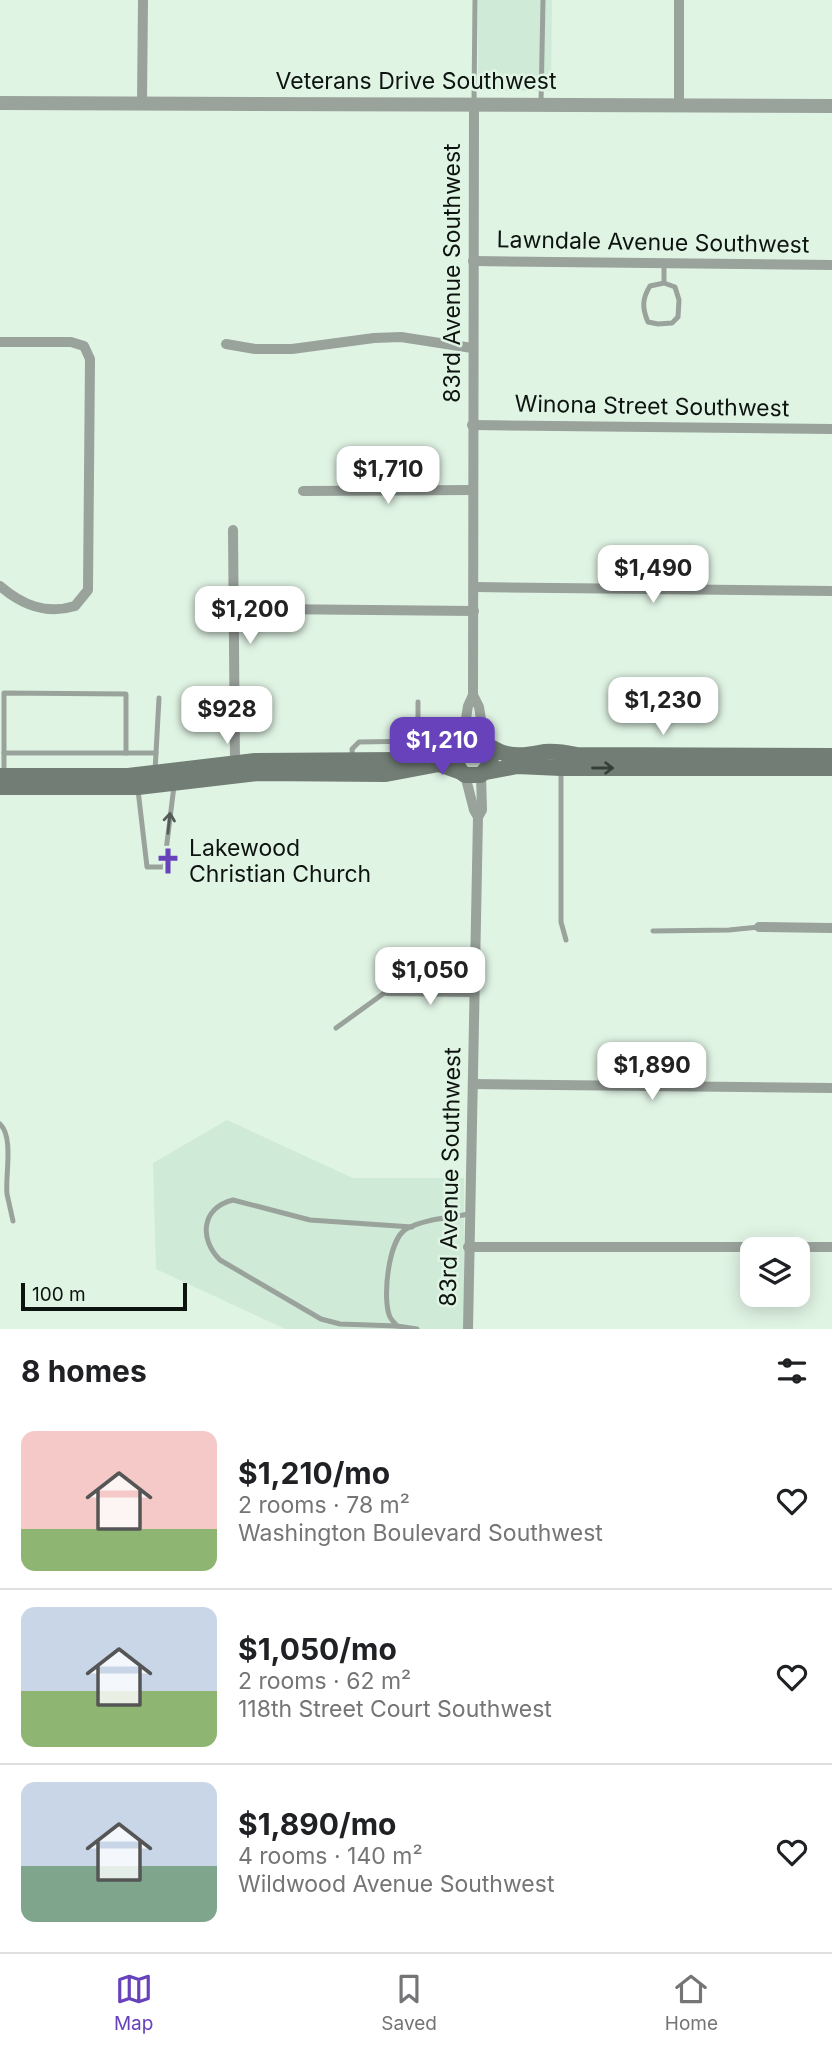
<!DOCTYPE html>
<meta charset="utf-8">
<style>
body{margin:0;font-family:Inter,sans-serif;background:#f6f6f6;color:#202124;height:100vh;display:flex;flex-direction:column;font-size:26px;white-space:nowrap}
*{box-sizing:border-box;margin:0}
p{font-size:23px;color:#757577}
.icon{flex:none;width:38px;height:38px;fill:none;stroke:currentColor;stroke-width:2;stroke-linecap:round;stroke-linejoin:round}
.map{position:relative;height:1329px;overflow:hidden}
.side{display:flex;flex-direction:column;background:#fff;flex:1}
.side>*{flex:none}
.tools{position:absolute;left:740px;top:1237px;display:grid;gap:14px}
.tools a{display:grid;place-items:center;width:70px;height:70px;border-radius:14px;background:#fff;box-shadow:0 4px 18px #0003;font-size:35px}
.scale{position:absolute;left:21px;bottom:18px;width:166px;box-sizing:border-box;padding-left:7px;border:4px solid #0d140f;border-top:0;font-size:19px;line-height:24px;white-space:nowrap;color:#0d140f;-webkit-text-stroke:5px #e0f4e4;paint-order:stroke}
.price{position:absolute;translate:-50% -60px;padding:0 16px;border-radius:14px;background:#fff;color:#222;font-size:23px;line-height:46px;filter:drop-shadow(0 2px 4px #0008)}
.price::after{content:'';position:absolute;left:50%;top:42px;width:21px;height:16px;margin-left:-10px;background:inherit;clip-path:polygon(0 0,100% 0,50% 100%)}
.price.current{background:#6742ba;color:#fff}
ul{padding:0;list-style:none}
li{display:flex;align-items:center;gap:21px;height:175px;padding:0 21px}
li+li{border-top:2px solid #e0e0e0}
li span{display:grid;place-items:center;flex:none;width:196px;height:140px;border-radius:14px;color:#555}
li>.icon{margin-inline-start:auto}
span .icon{width:84px;height:84px;fill:#fffc;stroke-width:1}
li b{font-size:30px}
h2{display:flex;justify-content:space-between;align-items:center;height:84px;padding:0 21px;font-size:30px}
.tab-bar{display:flex;justify-content:space-around;align-items:center;height:98px;border-top:2px solid #e0e0e0;background:#fff;font-size:19px;color:#757577}
.tab-bar a{display:grid;justify-items:center;gap:4px}
.tab-bar .current{color:#6742ba}
.map>svg:first-child{display:block}
.built{fill:#cfead6}
.lines{fill:none;stroke-linecap:round;stroke-linejoin:round}
.service{stroke:#9aa29c;stroke-width:5}
.minor{stroke:#9aa29c;stroke-width:10}
.tertiary{stroke:#9aa29c;stroke-width:14}
.secondary{stroke:#727e75;stroke-width:16}
.oneway{stroke:#353e38}
.oneway2{stroke:#545b56}
.labels{text-anchor:middle;dominant-baseline:central;stroke-width:5;stroke-linejoin:round;paint-order:stroke}
.street-label{font-size:23px;fill:#0d140f;stroke:#e0f4e4}
.poi-label{font-size:23px;fill:#0d140f;stroke:#e0f4e4;text-anchor:start}
</style>
<div class="map">
<svg width="832" height="1329" viewBox="0 0 832 1329">
<rect width="100%" height="100%" fill="#e0f4e4"/>
<g class="built">
<path d="M478 0H552L551 91H478Z"/>
<path d="M227 1120 353 1178H464V1329H285L156 1269 153 1163Z"/>
</g>
<g class="lines">
<g class="service">
<path d="M474 104 475 0"/>
<path d="M541 104 543 0"/>
<path d="M664 283 650 286C642 299 642 308 648 322L658 324 672 323 678 317 679 300 675 287 664 283V264"/>
<path d="M418 702V726"/>
<path d="M420 752 418 726H449"/>
<path d="M4 753V693L126 694V753"/>
<path d="M156 753 159 698"/>
<path d="M353 760 352 749 359 742 419 741"/>
<path d="M561 771V922L566 940"/>
<path d="M4 773V753H156L155 771"/>
<path d="M138 790 147 867H164L174 786"/>
<path d="M653 931 729 930 759 927"/>
<path d="M336 1028 387 991"/>
<path d="M0 1124C14 1137 5 1176 7 1194 9 1203 11 1212 13 1221"/>
<path d="M397 1326 340 1324 321 1319 220 1260C199 1239 201 1208 233 1200L310 1220 412 1227"/>
<path d="M417 1329 397 1326C395 1323 392 1321 390 1317 382 1300 388 1240 406 1229 424 1219 449 1218 469 1214"/>
</g>
<g class="minor">
<path d="M679 0V104"/>
<path d="M142 103 143 0"/>
<path d="M473 261 832 265"/>
<path d="M0 342H71L84 346 90 359 88 590 75 606C46 615 22 605 0 586"/>
<path d="M226 344 255 349H292L374 338 401 337 472 348"/>
<path d="M472 425 832 429"/>
<path d="M303 491 473 490"/>
<path d="M233 530 235 763"/>
<path d="M474 587 832 591"/>
<path d="M269 609 474 611"/>
<path d="M473 695 479 707 485 744"/>
<path d="M462 744 468 706 473 695 474 104"/>
<path d="M465 775 474 810 478 817"/>
<path d="M759 927 832 928"/>
<path d="M387 991 474 992"/>
<path d="M473 1084 832 1088"/>
<path d="M468 1247H832"/>
<path d="M468 1329 478 817 482 810 481 775"/>
</g>
<path class="tertiary" d="M0 103 832 106"/>
<g class="secondary">
<path d="M489 749 491 763 481 775H465C451 765 453 740 473 740 483 740 495 752 507 754 521 757 532 754 545 752 556 751 567 753 577 755L832 756"/>
<path d="M486 772 517 766 561 768H832"/>
<path d="M0 776H128L255 761 397 760 458 749"/>
<path d="M0 787H138L258 773 386 774 439 764 461 772"/>
</g>
</g>
<defs><path id="oneway-shaft" d="M-6 0H5M1.5-3L5.5 0L1.5 3" fill="none" stroke-width="1.6" stroke-linecap="round" stroke-linejoin="round" transform="scale(1.75)"/></defs>
<use class="oneway" href="#oneway-shaft" transform="translate(603 768)"/>
<use class="oneway2" href="#oneway-shaft" transform="translate(169 823) rotate(-84)"/>
<defs>
<g id="church-bare" transform="scale(2.1)"><path d="M-1.2-6h2.4v3.5h3.3v2.4h-3.3V6h-2.4V-.1h-3.3v-2.4h3.3Z" fill="#6742ba" stroke="#e0f4e4" stroke-width="2.5" paint-order="stroke"/></g>
</defs>
<g fill-rule="evenodd">
<use href="#church-bare" x="168" y="861"/>
</g>
<g class="labels">
<g class="street-label">
<text x="416" y="81">Veterans Drive Southwest</text>
<text transform="translate(653 242) rotate(1)">Lawndale Avenue Southwest</text>
<text transform="translate(452 273) rotate(-90)">83rd Avenue Southwest</text>
<text transform="translate(652 406) rotate(1)">Winona Street Southwest</text>
<text transform="translate(450 1177) rotate(-89)">83rd Avenue Southwest</text>
</g>
<g class="poi-label">
<text x="189" y="848">Lakewood<tspan x="189" dy="26">Christian Church</tspan></text>
</g>
</g>
</svg>
<div class="tools">
<a><svg class="icon" aria-label="layers" viewBox="0 0 24 24"><path d="M12 4l9 5-9 5-9-5zM3 14l9 5 9-5"/></svg></a>
</div>
<div class="scale">100 m</div>
<b class="price" style="left:388px;top:506px">$1,710</b>
<b class="price" style="left:653px;top:605px">$1,490</b>
<b class="price" style="left:250px;top:646px">$1,200</b>
<b class="price" style="left:663px;top:737px">$1,230</b>
<b class="price" style="left:227px;top:746px">$928</b>
<b class="price current" style="left:442px;top:777px">$1,210</b>
<b class="price" style="left:430px;top:1007px">$1,050</b>
<b class="price" style="left:652px;top:1102px">$1,890</b>
</div>
<section class="side">
<h2>8 homes<svg class="icon" aria-label="filters" viewBox="0 0 24 24"><path d="M4 7h16M4 17h16"/><circle cx="9" cy="7" r="2"/><circle cx="15" cy="17" r="2"/></svg></h2>
<ul>
<li><span style="background:linear-gradient(#f6c9c9 70%,#8fb573 0)"><svg class="icon" aria-label="home" viewBox="0 0 24 24"><path d="M3 11l9-7 9 7M6 9v11h12V9"/></svg></span><div><b>$1,210/mo</b><p>2 rooms · 78 m²</p><p>Washington Boulevard Southwest</p></div><svg class="icon" aria-label="heart" viewBox="0 0 24 24"><path d="M12 20l-8-8c-3-5 5-10 8-4 3-6 11-1 8 4z"/></svg></li>
<li><span style="background:linear-gradient(#c9d6e8 60%,#8fb573 0)"><svg class="icon" aria-label="home" viewBox="0 0 24 24"><path d="M3 11l9-7 9 7M6 9v11h12V9"/></svg></span><div><b>$1,050/mo</b><p>2 rooms · 62 m²</p><p>118th Street Court Southwest</p></div><svg class="icon" aria-label="heart" viewBox="0 0 24 24"><path d="M12 20l-8-8c-3-5 5-10 8-4 3-6 11-1 8 4z"/></svg></li>
<li><span style="background:linear-gradient(#c9d6e8 60%,#7fa58c 0)"><svg class="icon" aria-label="home" viewBox="0 0 24 24"><path d="M3 11l9-7 9 7M6 9v11h12V9"/></svg></span><div><b>$1,890/mo</b><p>4 rooms · 140 m²</p><p>Wildwood Avenue Southwest</p></div><svg class="icon" aria-label="heart" viewBox="0 0 24 24"><path d="M12 20l-8-8c-3-5 5-10 8-4 3-6 11-1 8 4z"/></svg></li>
</ul>
</section>
<nav class="tab-bar">
<a class="current"><svg class="icon" aria-label="map" viewBox="0 0 24 24"><path d="M3 6l6-2 6 2 6-2v14l-6 2-6-2-6 2zM9 4v14M15 6v14"/></svg>Map</a>
<a><svg class="icon" aria-label="saved" viewBox="0 0 24 24"><path d="M7 4h10v16l-5-4-5 4z"/></svg>Saved</a>
<a><svg class="icon" aria-label="home" viewBox="0 0 24 24"><path d="M3 11l9-7 9 7M6 9v11h12V9"/></svg>Home</a>
</nav>
